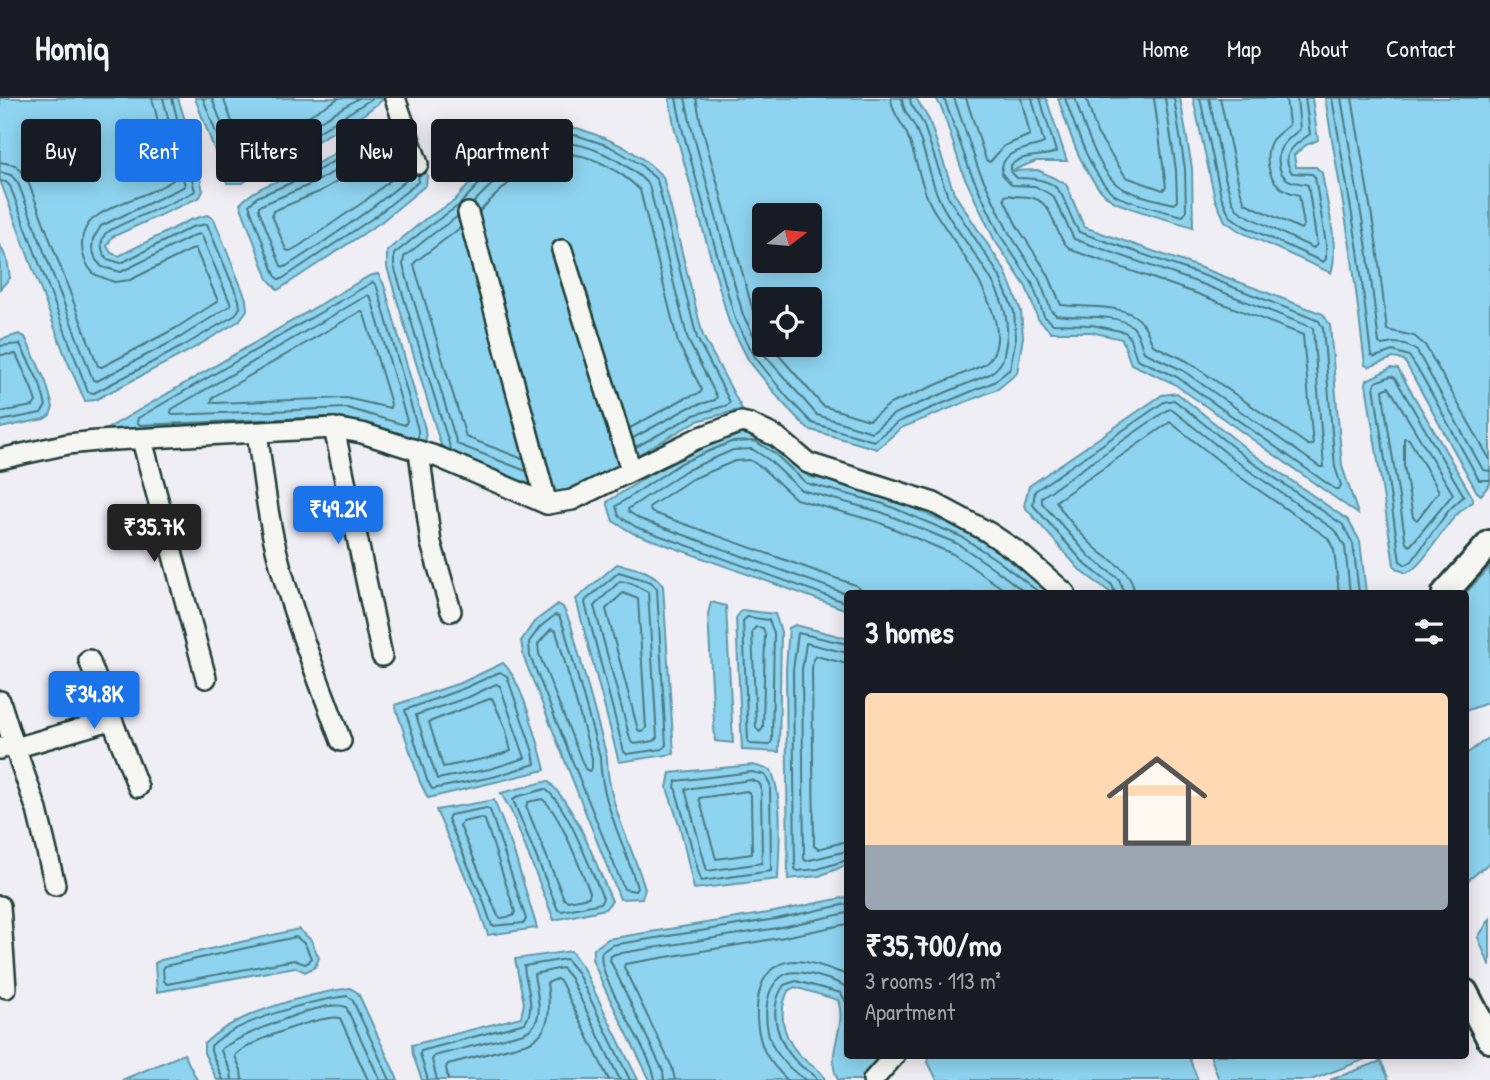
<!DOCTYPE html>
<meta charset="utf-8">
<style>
body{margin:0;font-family:"Patrick Hand",sans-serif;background:#242831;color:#f1f3f6;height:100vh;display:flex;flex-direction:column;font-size:26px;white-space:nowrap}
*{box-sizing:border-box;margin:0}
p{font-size:23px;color:#9ea1a6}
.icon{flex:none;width:38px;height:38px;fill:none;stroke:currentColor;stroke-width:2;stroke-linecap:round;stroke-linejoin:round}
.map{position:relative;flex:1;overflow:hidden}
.sheet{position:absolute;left:844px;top:492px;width:625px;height:469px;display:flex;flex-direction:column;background:#171b24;border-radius:7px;box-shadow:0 4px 18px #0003}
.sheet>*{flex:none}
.hud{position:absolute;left:21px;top:21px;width:665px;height:63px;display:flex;gap:14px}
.needle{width:46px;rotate:74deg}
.fabs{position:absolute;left:752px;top:105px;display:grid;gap:14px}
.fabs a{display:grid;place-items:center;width:70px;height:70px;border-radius:7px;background:#171b24;box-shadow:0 4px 18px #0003;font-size:35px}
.price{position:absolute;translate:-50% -60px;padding:0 16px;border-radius:7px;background:#1a73e8;color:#fff;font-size:23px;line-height:46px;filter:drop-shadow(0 2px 4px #0008)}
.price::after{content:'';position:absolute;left:50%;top:42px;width:21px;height:16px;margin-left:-10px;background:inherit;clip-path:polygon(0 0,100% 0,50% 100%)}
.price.active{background:#222;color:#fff}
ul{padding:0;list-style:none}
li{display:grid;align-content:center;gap:14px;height:371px;padding:0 21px}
li span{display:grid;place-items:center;height:217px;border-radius:7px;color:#555}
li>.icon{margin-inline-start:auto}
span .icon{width:126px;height:126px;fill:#fffc;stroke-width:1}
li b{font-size:30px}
h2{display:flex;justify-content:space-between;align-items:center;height:84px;padding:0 21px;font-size:30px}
.pill{padding:0 24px;border-radius:7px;background:#171b24;box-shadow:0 4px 18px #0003;font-size:24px;line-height:63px}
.pill.active{background:#1a73e8;color:#fff}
header{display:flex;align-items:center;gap:42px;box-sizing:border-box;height:98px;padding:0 35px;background:#171b24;border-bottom:2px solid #363941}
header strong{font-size:33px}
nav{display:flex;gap:38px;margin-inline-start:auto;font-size:24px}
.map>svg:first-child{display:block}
.water{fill:#8ed4f0;stroke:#6298a5;stroke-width:2;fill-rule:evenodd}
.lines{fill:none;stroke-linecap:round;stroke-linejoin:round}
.shore{stroke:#4b797f;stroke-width:2}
.minor-casing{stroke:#1f3d34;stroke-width:24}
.major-casing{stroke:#1f3d34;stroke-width:30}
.minor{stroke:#f6f6f2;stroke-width:19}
.major{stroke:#f6f6f2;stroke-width:24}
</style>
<header>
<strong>Homiq</strong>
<nav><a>Home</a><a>Map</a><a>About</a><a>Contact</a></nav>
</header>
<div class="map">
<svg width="1490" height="982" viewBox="0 0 1490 982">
<rect width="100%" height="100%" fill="#f0eef5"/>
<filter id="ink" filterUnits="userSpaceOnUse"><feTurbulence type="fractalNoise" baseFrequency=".0143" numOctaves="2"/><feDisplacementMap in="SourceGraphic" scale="14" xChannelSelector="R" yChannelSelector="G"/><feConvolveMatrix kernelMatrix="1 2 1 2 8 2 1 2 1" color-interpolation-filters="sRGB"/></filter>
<g filter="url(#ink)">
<g class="water">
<path d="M0 0H178L188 32 203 93 200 99 112 139 107 148 111 155 119 158 190 122 207 117 214 121 246 201 247 212 239 223 189 253 95 302 85 303 66 260 0 82Z"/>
<path d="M195 0H385L364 16 310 47 273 61 243 85H227Z"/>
<path d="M669 0H916L929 22 954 95 1005 173 1021 213 1023 239 1017 275 998 291 901 330 877 351 808 331 782 304 749 263 729 224 675 32ZM765 117H810V163H765ZM765 201H810V247H765Z"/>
<path d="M936 0H1046L1067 63H1036L1011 73 1038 72 1066 86 1084 129 1207 172 1323 216 1330 227 1342 368 1358 416 1173 285 1131 266 1122 241 1091 234H1051L1038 221 1026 189 994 141 963 76 942 11Z"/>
<path d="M1058 0H1180L1192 70 1193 129C1177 124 1119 109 1110 101 1082 79 1069 33 1058 0Z"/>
<path d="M1193 0H1312L1318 42 1306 47 1294 57 1296 69H1316L1322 75C1326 103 1340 149 1331 175L1241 134 1225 123 1215 101Z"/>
<path d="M1325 0H1490V386L1481 397 1477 394 1404 262 1393 260 1369 269 1365 267 1351 153Z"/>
<path d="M405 19 427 77 426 87 381 124 278 192 268 181 240 106C260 85 281 84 307 71 340 54 369 32 405 19Z"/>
<path d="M577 30C612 42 637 52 663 79L703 238 742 311 697 323 606 375 551 399 443 354 387 169V153L424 122 454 103 475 80 517 47 549 31Z"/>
<path d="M0 147 7 162 10 180 0 191Z"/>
<path d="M378 176 384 187 425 331 426 344 422 349 382 337 100 335 369 178Z"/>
<path d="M19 236 25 239 46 284 53 309 50 317 44 321 0 330V242Z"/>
<path d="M1391 270 1398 271 1473 400V404C1444 419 1428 467 1406 475L1397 471 1394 467 1366 286 1367 282Z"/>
<path d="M1177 295 1253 356 1348 422 1360 443 1366 495H1111L1080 472 1024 408 1029 388 1162 297Z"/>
<path d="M757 335 779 349 809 379 834 383 887 399 966 433 1001 456 1052 495H847V512L633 435 613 423 607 404 678 359 730 337Z"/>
<path d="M617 466C634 470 653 472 663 488L674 656 619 664 576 501Z"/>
<path d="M1490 469V604L1465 613V496Z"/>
<path d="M711 504 726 508 733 645 715 643 708 516Z"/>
<path d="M558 506 563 509 571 527 607 659C607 705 632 747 645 791L642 800 620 801 524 560 521 543 534 524Z"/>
<path d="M742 512 775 516 781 534 779 654 742 652 736 520Z"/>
<path d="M795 527 847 540V767L819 778 788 781 786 571 789 530Z"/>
<path d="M503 565C521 581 539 646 545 672L428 700 420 684 395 607 463 584Z"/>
<path d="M1488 640H1490V764L1465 785V657Z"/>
<path d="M753 667 771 672C784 701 779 748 778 781L694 791 680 729 667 690 670 675Z"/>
<path d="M548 683C580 715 594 763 612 803L605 811 554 822 512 715 501 695Z"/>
<path d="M494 702 513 751 537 830 488 837 477 805 436 712Z"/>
<path d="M847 799V957H887L870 982H838C824 956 848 929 838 902L795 889 788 893C776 918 785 946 806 963 814 970 821 971 825 982H650L605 891 592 861 594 851 608 841 774 814Z"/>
<path d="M1490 821V869L1478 839Z"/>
<path d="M299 831 311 842 319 860 315 869 305 874 295 869 157 894 155 865 161 862Z"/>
<path d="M571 853 583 870 638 982H422L413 957 412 947 521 919 524 905 515 861Z"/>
<path d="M350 890 358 895 398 982H217L204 955V946C234 915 308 896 350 890Z"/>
<path d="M184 956 197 982H122Z"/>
<path d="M929 957H1188L1198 982H937L928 964Z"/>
<path d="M1210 957H1376L1311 982H1219Z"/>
<path d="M1381 963 1389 982H1330Z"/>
</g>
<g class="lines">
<g class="shore">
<path d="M203 0 231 75 240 77 270 55 307 41 373 0"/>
<path d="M212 0 236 64 239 66 265 47 303 33 359 0"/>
<path d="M223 0 241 47 244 49 260 38 298 24 339 0"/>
<path d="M676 0 682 30 735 221 755 259 787 299 812 325 874 343 898 324 994 284 1010 271 1016 239 1014 214 999 177 948 99 923 25 911 6 910 0"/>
<path d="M685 0 691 28 743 217 762 254 817 317 872 334 894 316 990 276C1004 265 1003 262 1006 245 1016 191 959 145 939 101 929 78 926 52 915 29 910 19 902 12 902 0"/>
<path d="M696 0 701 26 753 213 765 236"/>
<path d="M944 0 970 73 1000 137 1032 185 1044 218 1053 226 1092 227 1125 234 1129 238 1137 261 1177 279 1335 391H1339L1341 387 1335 369 1323 230 1319 223 1205 178 1079 134C1058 100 1070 80 1017 80L1011 74V67C1024 55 1042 60 1056 54L1040 0"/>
<path d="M954 0 978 70 1008 133 1039 181 1051 212 1056 217C1076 221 1116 214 1133 229 1139 235 1141 247 1144 254L1182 272 1320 369H1324L1313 230 1202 186 1074 141 1053 98 1035 88 1012 87 1002 76C999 51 1028 52 1044 45L1032 0"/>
<path d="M966 0 986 62 990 64 1004 48 1030 37 1021 0"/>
<path d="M1065 0C1074 26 1092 81 1115 97 1125 103 1170 115 1183 118L1186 114 1185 71 1174 0"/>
<path d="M1075 0C1082 23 1100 78 1122 90 1137 98 1158 102 1174 106L1177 103 1176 72 1165 0"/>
<path d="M1086 0 1097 35 1126 79 1163 92 1166 89 1154 0"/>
<path d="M1200 0 1221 98 1230 118 1244 128 1323 164 1326 161V146L1315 79 1312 76 1292 75C1279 55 1295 47 1310 36L1305 0"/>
<path d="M1209 0C1215 24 1224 94 1237 111 1241 116 1304 146 1314 150L1317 146 1308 87C1301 84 1293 86 1287 81 1282 78 1280 73 1279 67 1276 48 1287 43 1300 31L1297 0"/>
<path d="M1220 0 1240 92 1245 105 1301 131 1304 127 1299 97C1292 95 1285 94 1279 88 1267 78 1264 55 1272 42 1277 36 1284 32 1289 27L1286 0"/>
<path d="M1332 0 1358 152 1371 257 1375 259 1393 253 1409 258 1422 278 1479 382H1490"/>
<path d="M1341 0 1367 150 1379 245 1382 247 1393 245 1405 246 1417 253 1483 372 1490 373"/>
<path d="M1352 0 1377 149 1387 232 1414 238 1425 247 1490 362"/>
<path d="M394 30 383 34 310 77 257 99 249 107 275 177 278 181H282L376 118 418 84 419 77"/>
<path d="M393 40 397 42 409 80C370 113 328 142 285 169L281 168 259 112V108L314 85Z"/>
<path d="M386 55 391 56 397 74V77L365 103 299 148 290 153 286 152 272 117 273 113 319 94Z"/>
<path d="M0 64 15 67 26 78 91 250 98 268 102 269 176 230 218 203 195 150 130 182 114 184 94 176C78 159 77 131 97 118 120 102 150 98 173 82L152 0"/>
<path d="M0 74 11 77 18 85 93 282 97 283 181 239 231 207 201 136 195 137 121 174 102 169 96 162 92 150 93 141 101 128 185 88 163 0"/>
<path d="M0 83 6 84 10 88 88 294 94 295 185 247 234 218 240 210 239 202 207 126 192 129 121 165 107 161C101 153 99 145 105 136 113 127 178 104 195 93L172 0"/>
<path d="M1009 97C1018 100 1028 97 1036 101 1057 110 1053 142 1074 153L1198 196 1303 237 1313 347H1308L1187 263 1153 247C1149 240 1148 232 1143 226 1128 204 1084 210 1061 207L1048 176 1017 128 1004 101 1005 98Z"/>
<path d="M473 105C494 83 522 57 552 47 582 38 629 66 649 87L688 242 717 299 715 302 690 309 633 340"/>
<path d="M479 114C497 95 531 61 558 57 586 52 621 73 640 92L678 245 702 292 700 295 685 300 630 330"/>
<path d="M457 119 434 135 404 159 403 167 457 346 526 373"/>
<path d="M460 130 415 164 414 167 466 339 523 361"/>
<path d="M368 197 371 200 407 323 405 327 347 310 174 317 171 315 172 311Z"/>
<path d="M361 213 364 216 391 306 390 310 346 300 215 305 211 304 213 299Z"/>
<path d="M770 247 823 308 869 322 890 306 984 267C1027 234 952 143 933 111 919 87 917 58 906 34 900 22 892 14 891 0"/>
<path d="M0 248 20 246 40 286 46 308 41 315 0 323"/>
<path d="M0 257 16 256 31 289 36 304 33 308 0 314"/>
<path d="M1391 278 1395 280 1464 398 1449 412 1412 463 1406 467 1400 463 1374 288 1376 284Z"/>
<path d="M1389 289 1453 396 1410 448 1406 445 1385 310 1383 292Z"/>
<path d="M328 319 140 327 137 324 138 320 373 184 377 189 418 332V341"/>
<path d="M1404 340 1409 341 1439 393 1417 422 1413 419 1404 368Z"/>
<path d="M451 352 394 168V156L429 128 458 108 480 85 520 53 551 38 576 37 609 48 640 66 657 82 697 240 730 304 728 307 694 317 636 349"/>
<path d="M619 474 651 484 657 491 666 647 663 651 627 656 624 654 585 505 586 502Z"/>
<path d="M620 483 631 485 648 494 657 640 654 643 634 646 631 644 594 508Z"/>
<path d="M623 495 638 501 646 630 643 634 638 632 606 511Z"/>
<path d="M866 495 855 487 651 414 649 409 690 382 735 363 750 362 762 370 796 401 878 424 953 456 1009 495"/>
<path d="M1115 495 1112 487 1085 466 1033 407 1035 393 1164 304 1174 302 1249 362 1343 427 1353 446 1359 495"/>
<path d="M1124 495 1119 481 1091 460 1042 405V399L1167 312 1171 311 1244 369 1336 433 1345 449 1350 495"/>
<path d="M1134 495C1133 473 1115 466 1100 454 1087 443 1063 417 1056 403L1170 324 1237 377 1328 440 1334 452 1339 495"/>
<path d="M847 496 640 421 629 414 628 411 685 373 733 352 752 351 769 362 801 392 881 414 958 446 992 469 1026 495"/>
<path d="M847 505 636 429 619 418 616 408 681 365 731 344 755 343 774 355 806 385 884 406 962 439 997 462 1040 495"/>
<path d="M555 517 559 518 564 530 600 659C601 706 625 745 637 790L635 793 624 791 530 558 529 544 540 529Z"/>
<path d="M747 519 769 522 774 535 772 643 769 647 751 646 748 643 743 523Z"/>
<path d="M756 529 763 530 765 536 763 630 760 634 756 630 752 533Z"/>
<path d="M551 531 556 533 592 660V670L589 673 585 671 539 556 538 546Z"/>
<path d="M847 546 798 535 793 572 795 771 798 773 818 771 847 762"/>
<path d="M847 555 806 545 802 572 804 761 806 763 847 753"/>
<path d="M847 566 816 558 813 561 812 572 814 748 818 751 847 743"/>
<path d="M500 574 507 578 533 654 535 666 493 679 432 691 427 682 405 612 465 590Z"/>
<path d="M496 586 500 588 525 660 490 671 437 681 416 617 469 599Z"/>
<path d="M492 600 505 629 511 653 488 660 443 669 429 624Z"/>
<path d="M752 674 765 677 770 686 771 773 701 783 675 689 676 683Z"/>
<path d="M751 682 759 685 761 689 762 765 707 773 685 691Z"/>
<path d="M545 691C568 707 591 773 603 800L601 805 562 813 558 812 513 702 516 699Z"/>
<path d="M747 693 751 697 752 756 716 761 699 700Z"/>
<path d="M542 701C559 712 581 773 590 794L589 799 568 803 564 801 526 708 528 704Z"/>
<path d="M487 710 490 712 526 821 524 825 492 828 483 802 448 721 450 717Z"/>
<path d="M481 720 485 722 515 814 513 818 501 820 498 818 460 728 462 724Z"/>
<path d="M296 839 305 846 311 860 309 864 305 866 294 862 167 886 164 883 163 871 165 868Z"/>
<path d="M223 982 211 953V948C235 923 313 902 347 898L352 901 390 982"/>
<path d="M232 982 231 974 221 953 222 950C244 937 325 900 346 909L380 982"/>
<path d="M242 982 241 972 235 958C242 945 326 915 340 920L368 982"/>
<path d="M428 982 420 956 421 953 525 925C537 908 525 886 524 868L566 861 577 874 630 982"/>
<path d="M437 982 432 962 434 958 524 935C548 924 536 895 534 876L562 870 570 879 620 982"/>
<path d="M448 982 446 969 448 966 528 945C553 934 550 907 547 885L557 881 561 884 609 982"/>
<path d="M655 982C652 953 594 877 602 854L612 847 776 821 847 806"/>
<path d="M664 982 663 973 610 862 611 858 615 856 777 830 847 815"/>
<path d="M675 982 672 969 629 880 624 869 625 866 779 840 847 826"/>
<path d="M787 982C779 973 768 963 764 952 752 924 751 865 794 863 811 863 831 871 847 877"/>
<path d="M806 982C794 975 783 964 775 952 762 931 761 884 789 875 801 871 836 883 847 889"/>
<path d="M817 982C814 974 807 973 801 968 778 948 766 913 784 887L796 883 841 895 847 906"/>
</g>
<g class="minor-casing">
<g id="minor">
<path d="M395 0 418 66"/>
<path d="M468 115 547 406"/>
<path d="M562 152 631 372"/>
<path d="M334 330 382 558"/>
<path d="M257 335C263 373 266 413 276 451 292 517 318 580 341 643"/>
<path d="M142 342 206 580"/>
<path d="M419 354 431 445 451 513"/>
<path d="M0 361 68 346 97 343 334 330 362 335 438 359 547 406 572 402 696 341 741 324 750 326 777 339 808 365 934 405 988 434 1018 454 1065 495"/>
<path d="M89 562 138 689"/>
<path d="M0 603 12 641 9 647 0 651"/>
<path d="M12 641 37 712 55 787"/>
<path d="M15 650 111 622"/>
<path d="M0 808 6 890"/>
<path d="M873 982 895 957"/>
</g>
</g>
<g class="major-casing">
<g id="major">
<path d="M1445 495 1490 445"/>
<path d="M1465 894 1490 942"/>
</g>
</g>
<use href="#minor" class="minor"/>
<use href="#major" class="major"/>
</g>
</g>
</svg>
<div class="fabs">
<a><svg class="needle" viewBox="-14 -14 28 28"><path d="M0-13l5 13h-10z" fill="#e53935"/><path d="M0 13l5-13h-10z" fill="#9ea1a6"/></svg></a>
<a><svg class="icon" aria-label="locate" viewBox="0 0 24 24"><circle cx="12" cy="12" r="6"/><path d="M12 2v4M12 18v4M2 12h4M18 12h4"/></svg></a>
</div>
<b class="price" style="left:338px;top:448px">₹49.2K</b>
<b class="price active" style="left:154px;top:466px">₹35.7K</b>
<b class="price" style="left:94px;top:633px">₹34.8K</b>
<div class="hud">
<a class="pill">Buy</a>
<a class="pill active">Rent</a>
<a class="pill">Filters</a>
<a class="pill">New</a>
<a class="pill">Apartment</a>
</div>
<section class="sheet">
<h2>3 homes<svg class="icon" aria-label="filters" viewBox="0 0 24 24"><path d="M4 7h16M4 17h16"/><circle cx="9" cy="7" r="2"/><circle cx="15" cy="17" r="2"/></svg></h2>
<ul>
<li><span style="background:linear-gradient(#ffd9b3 70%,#9aa5b1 0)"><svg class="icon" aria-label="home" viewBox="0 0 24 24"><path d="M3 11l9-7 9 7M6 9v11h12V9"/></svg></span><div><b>₹35,700/mo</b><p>3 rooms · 113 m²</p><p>Apartment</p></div></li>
</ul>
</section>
</div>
